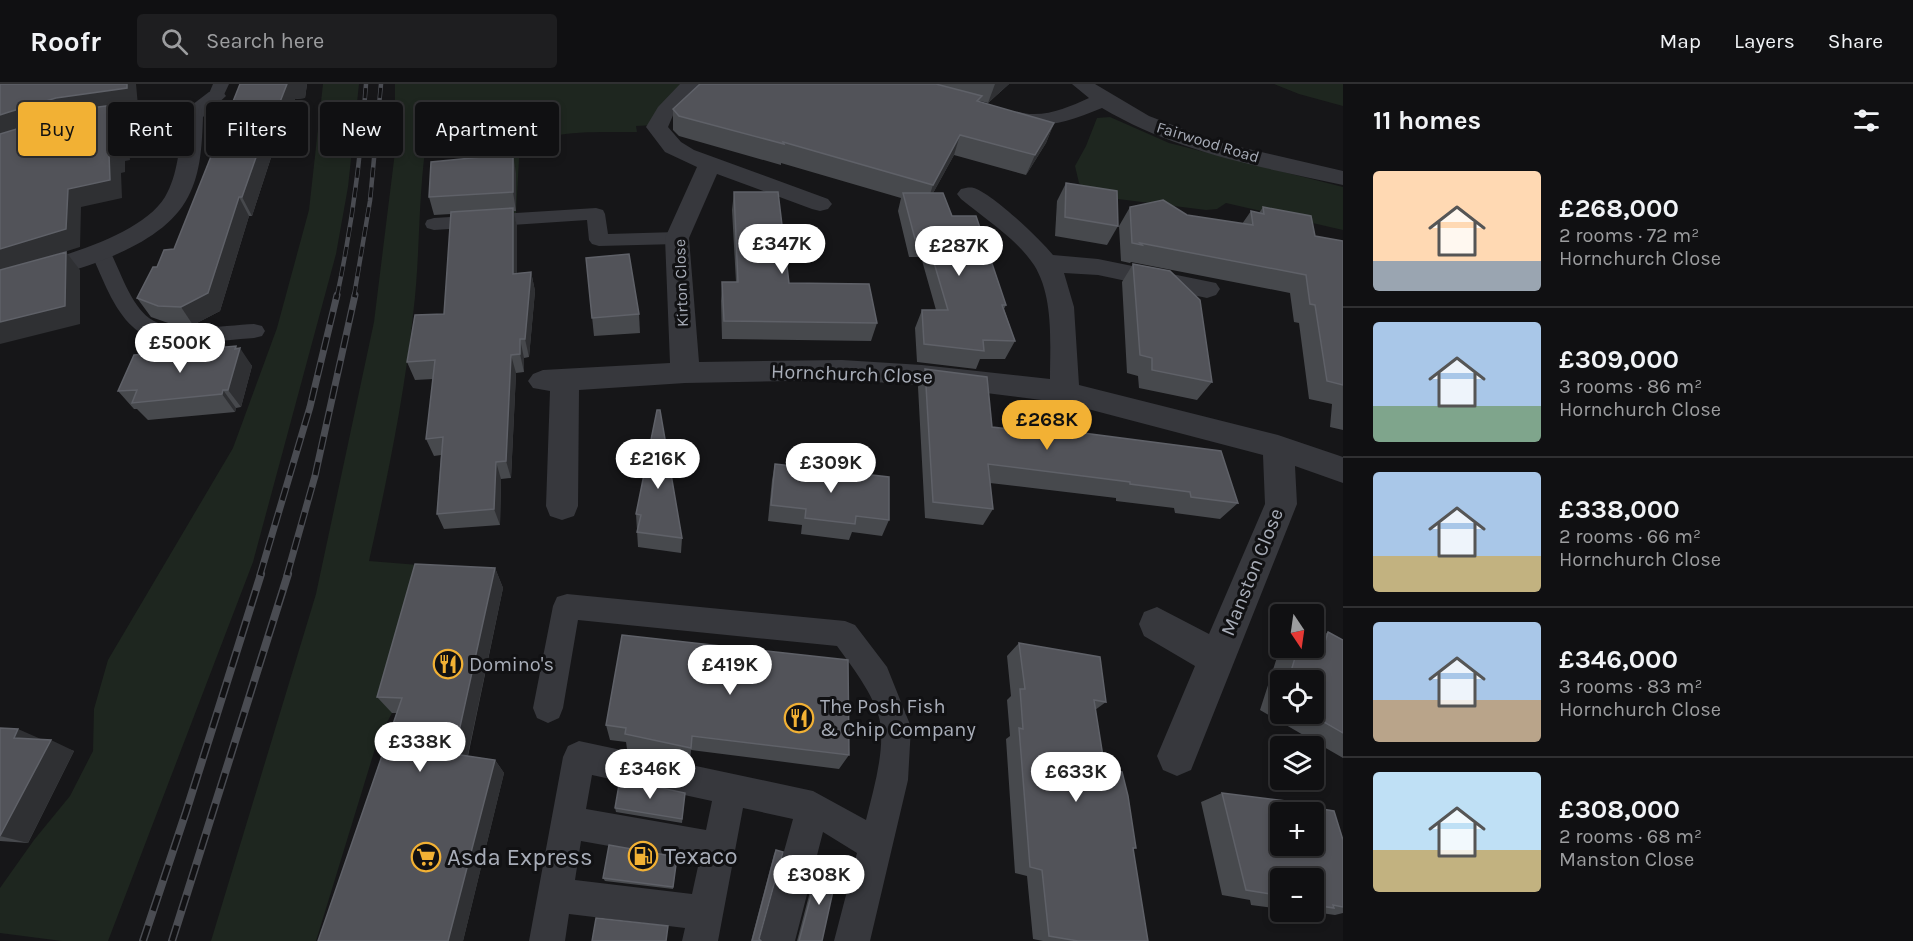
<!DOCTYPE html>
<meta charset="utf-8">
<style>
body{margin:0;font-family:Karla,sans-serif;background:#1e1e20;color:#f1f3f6;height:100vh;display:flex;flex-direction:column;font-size:22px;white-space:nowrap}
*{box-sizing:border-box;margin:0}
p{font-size:20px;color:#9c9d9f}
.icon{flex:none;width:33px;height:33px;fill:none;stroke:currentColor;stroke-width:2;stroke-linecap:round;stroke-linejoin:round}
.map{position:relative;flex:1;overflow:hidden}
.drawer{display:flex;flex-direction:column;background:#101012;width:570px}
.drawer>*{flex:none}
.banner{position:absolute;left:18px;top:18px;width:570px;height:54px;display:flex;gap:12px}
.needle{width:39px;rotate:167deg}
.fabs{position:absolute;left:1270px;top:520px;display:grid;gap:12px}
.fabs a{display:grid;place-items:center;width:54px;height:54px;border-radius:6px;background:#101012;box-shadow:0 3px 9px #0003,0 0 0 2px #303032;font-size:30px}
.price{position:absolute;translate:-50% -51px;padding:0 14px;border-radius:21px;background:#fff;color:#222;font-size:20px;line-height:39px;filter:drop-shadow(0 2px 3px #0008)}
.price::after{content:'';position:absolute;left:50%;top:36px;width:18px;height:14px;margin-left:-9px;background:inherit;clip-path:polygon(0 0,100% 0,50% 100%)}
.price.on{background:#f2b134;color:#111}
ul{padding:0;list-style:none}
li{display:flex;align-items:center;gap:18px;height:150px;padding:0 30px}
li+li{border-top:2px solid #303032}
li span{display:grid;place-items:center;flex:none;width:168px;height:120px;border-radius:6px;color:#555}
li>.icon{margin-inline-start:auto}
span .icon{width:72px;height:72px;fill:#fffc;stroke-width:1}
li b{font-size:26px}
h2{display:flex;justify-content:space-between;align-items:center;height:72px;padding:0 30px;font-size:26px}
.tag{padding:0 21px;border-radius:6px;background:#101012;box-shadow:0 3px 9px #0003,0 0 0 2px #303032;font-size:21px;line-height:54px}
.tag.on{background:#f2b134;color:#111}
header{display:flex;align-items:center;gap:36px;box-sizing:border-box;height:84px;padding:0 30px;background:#101012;border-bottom:2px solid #303032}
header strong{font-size:28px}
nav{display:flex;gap:33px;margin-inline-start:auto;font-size:21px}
.search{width:420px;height:54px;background:#1e1e20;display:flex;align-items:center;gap:15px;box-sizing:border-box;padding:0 21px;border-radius:6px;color:#9c9d9f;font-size:22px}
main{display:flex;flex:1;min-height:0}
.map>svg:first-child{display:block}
.green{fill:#1e261f}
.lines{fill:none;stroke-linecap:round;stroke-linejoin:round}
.service{fill:#37383d;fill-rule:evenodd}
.minor{fill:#37383d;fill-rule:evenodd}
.rail-far2-casing{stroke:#4a4c52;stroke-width:4.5}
.rail-far1-casing{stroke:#4a4c52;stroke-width:7}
.rail-casing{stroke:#4a4c52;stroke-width:8}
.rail-far2{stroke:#111113;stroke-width:3;stroke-dasharray:10;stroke-linecap:butt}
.rail-far1{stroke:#111113;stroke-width:4.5;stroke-dasharray:13;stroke-linecap:butt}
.rail{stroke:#111113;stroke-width:5;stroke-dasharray:16;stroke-linecap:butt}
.wall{fill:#47494d;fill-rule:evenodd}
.shaded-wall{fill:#2f3033}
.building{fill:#525359;stroke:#5f6168;stroke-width:1.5;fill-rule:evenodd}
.labels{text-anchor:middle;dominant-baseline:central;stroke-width:6;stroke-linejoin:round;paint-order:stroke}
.far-street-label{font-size:16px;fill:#a8adb8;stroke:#111113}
.street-label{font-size:20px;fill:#a8adb8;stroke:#111113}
.poi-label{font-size:20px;fill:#a8adb8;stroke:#111113;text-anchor:start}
.near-poi-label{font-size:24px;fill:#a8adb8;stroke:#111113;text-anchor:start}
</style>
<header>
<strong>Roofr</strong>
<div class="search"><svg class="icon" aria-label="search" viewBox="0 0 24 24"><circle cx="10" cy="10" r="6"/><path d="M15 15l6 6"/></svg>Search here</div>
<nav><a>Map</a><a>Layers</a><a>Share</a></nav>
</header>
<main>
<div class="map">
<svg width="1343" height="857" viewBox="0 0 1343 857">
<rect width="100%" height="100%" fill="#161618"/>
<g class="green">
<path d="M323 0H359L348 103 336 170 253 478 108 857H62L0 849V804L34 756 70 712 93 667 94 625 108 576 233 364 277 244 309 126Z"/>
<path d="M395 0H691L657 41 636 42 637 48C609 49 526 42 519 75L516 129 491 131 469 119 468 64 425 67C418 121 420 176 413 231 404 314 387 396 369 477L431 482 392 629 378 655 316 857H211L316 510 374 238 395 68Z"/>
<path d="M1274 0H1343V22L1299 10Z"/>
<path d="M1110 33 1169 59 1343 103V146L1226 119 1217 125 1206 126 1094 112 1079 99 1075 82 1086 62 1097 34Z"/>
</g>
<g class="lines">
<g class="service">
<path d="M213 0H229L222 15H210L208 12Z"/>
<path d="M596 124 603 126 605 130 608 150 677 148 684 150 687 154 684 158 677 160 599 162 592 160 589 156 587 136 434 146 427 144 425 140 427 136 434 134Z"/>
<path d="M100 161 107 163 110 167C121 189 130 219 149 234 171 251 228 241 254 240L262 242 265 247 262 252 254 254C222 256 158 267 133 243 112 224 102 192 90 167L93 163Z"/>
<path d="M567 510 845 537 855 541 887 583 911 643 908 696 870 857H834L857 769 823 748 795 857H759L793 735 743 724 718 857H682L685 844 569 830 565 857H529L563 673 568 662 579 657 813 707 866 736C873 707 883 675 881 644 879 617 853 584 837 562L578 536 563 624 559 634 548 639 537 634 533 624 553 522 557 513ZM592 691 712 717 706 746 586 725ZM581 757 699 778 692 810 575 796Z"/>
</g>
<g class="minor">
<path d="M680 0H701L674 29 668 43 681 58 694 66 828 115 832 120 828 125 820 127 812 125 717 90 689 154 699 278 842 276 922 281 1050 295C1050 259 1054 213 1034 181 1016 154 985 135 961 115L957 110 961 105C966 104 969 103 974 104 994 111 1040 155 1053 171L1098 175 1216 199 1220 205 1216 211 1207 214 1098 191 1064 189 1074 223 1079 301 1278 351 1343 373V399L1295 382 1297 420 1191 686 1177 692 1163 686 1157 672 1195 582 1144 552 1139 540 1144 528 1157 523 1209 550 1265 420 1263 371 1065 319 922 301 842 296 685 299 579 306 578 422 574 432 562 436 550 432 546 422 550 307 533 304 528 297 533 290 543 286 670 279 665 154 697 83 665 68 646 43 658 23Z"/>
<path d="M1072 0H1095L1149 32 1214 57 1343 87V101C1260 83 1176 68 1102 24 1063 40 1038 47 997 36L993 32 997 28C1009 24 1021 30 1034 30 1054 30 1071 22 1089 14Z"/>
<path d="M216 6 223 8 226 12 203 33C202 60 201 89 188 113 159 170 57 191 0 207V189C46 177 139 155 165 113 178 91 180 61 182 36H141L90 41 83 39 79 35 83 31 141 23 188 24 209 8Z"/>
</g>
<g class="rail-far2-casing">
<g id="rail-far2">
<path d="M337 212C352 142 361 72 366 0"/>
<path d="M354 212 370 117 381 0"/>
</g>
</g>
<g class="rail-far1-casing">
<g id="rail-far1">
<path d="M260 491 310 323 337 211"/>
<path d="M287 491 315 392 355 211"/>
</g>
</g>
<g class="rail-casing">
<g id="rail">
<path d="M143 857 186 728 261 490"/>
<path d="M172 857 288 490"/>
</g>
</g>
<use href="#rail-far2" class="rail-far2"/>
<use href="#rail-far1" class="rail-far1"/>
<use href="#rail" class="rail"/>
</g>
<g class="wall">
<path d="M240 0H307L305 14 295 15 286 41 280 46 252 132H249L220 227 193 241 171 240 151 233 137 214 157 183 174 165Z"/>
<path d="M700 0H1009L988 19 980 17V18L1054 39 1046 59 1026 91 954 71 933 109 952 132 1006 221 1004 225 1015 257 1005 275H980L976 285 917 278 915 244 922 226H936L921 173H909L898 127 901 114 781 79V81L679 52 673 46V25Z"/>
<path d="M516 89V127H513L517 143V189L531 188 535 207 529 273 524 274V288L516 289 511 394 501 395 500 441 444 445 437 430 441 371 434 372 426 355 433 295 415 296 407 278 444 230 451 130 434 131 429 113Z"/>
<path d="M1066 99 1118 142 1107 161 1055 152 1057 117Z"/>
<path d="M734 108 789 199 877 239 871 257 722 255 721 217 722 198H736L732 126Z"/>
<path d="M1130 123 1242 140 1251 127 1259 129 1263 123 1315 152 1343 157V346L1330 343 1332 320 1309 315 1299 239 1294 238 1290 209 1131 178 1130 179 1121 177 1119 142Z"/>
<path d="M586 174 639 230 640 249 594 252Z"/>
<path d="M1133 180 1212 298 1197 316 1139 304 1138 292 1127 289 1122 198Z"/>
<path d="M236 262 252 282 241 323 236 324 235 328 148 336 137 325H134L118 307Z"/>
<path d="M925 285 992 343 1064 351 1067 347 1238 419 1220 435 1175 429 1174 424 1116 417V414L990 399 993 425 983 441 925 434 918 303Z"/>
<path d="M657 326 682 454 681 469 638 463 636 430Z"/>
<path d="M775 380 889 436 882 452 852 448 849 456 801 450 802 441 768 437 772 396Z"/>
<path d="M495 484 503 504 468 672 495 676 504 689 463 857H318L397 629H392L377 613Z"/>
<path d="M1328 548 1343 556V674L1260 626 1279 567 1285 564H1314V557ZM1281 597H1314V630H1281Z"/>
<path d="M1019 559 1106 618 1095 626 1105 685 1136 764 1133 765 1148 857H1043L1033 855 1027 792 1015 789 1006 655 1010 652 1007 616 1011 612 1007 572Z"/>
<path d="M606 641 849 671 839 685 691 666 690 678 627 665 626 658 610 656Z"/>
<path d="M0 644 42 656 74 667 28 759 0 757Z"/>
<path d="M685 709 682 739 616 728 615 724Z"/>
<path d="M1222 709 1303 722 1343 756V829L1335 831 1314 828V795H1281V825L1251 821 1250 816 1222 811 1201 718Z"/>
<path d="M776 766 759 855 761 857H751L774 770Z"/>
<path d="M677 773 673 805 605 797 603 794Z"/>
<path d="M819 782 822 857H797L816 785Z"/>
</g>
<g class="shaded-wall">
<path d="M127 0H136L138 22 130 23 139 38 141 60 129 63 130 76 125 77V88L121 89 122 114 81 123 80 163 0 188V31L9 28 56 14Z"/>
<path d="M287 0H307L305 14 295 15 286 41 280 46 252 132 242 113 272 28Z"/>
<path d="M995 0H1009L988 19Z"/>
<path d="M1054 39 1046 59 1026 91 1035 71Z"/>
<path d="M960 51 954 71 926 122 933 101Z"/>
<path d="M513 70 516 89V127L513 108Z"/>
<path d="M239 113 249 132 220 227 193 241 181 223Z"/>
<path d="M513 124 517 143V208L513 190Z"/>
<path d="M66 168 80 186V240L0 260V238Z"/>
<path d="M531 188 535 207 529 273 525 255Z"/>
<path d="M520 255 524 274V288L520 270Z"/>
<path d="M236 262 239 268 240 264 252 282 241 323 228 306Z"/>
<path d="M511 271 516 289 511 394 506 377Z"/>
<path d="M223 306 236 324 235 328 222 310Z"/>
<path d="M496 378 501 395 500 441 494 425Z"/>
<path d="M495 484 503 504 465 684 454 670Z"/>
<path d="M18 645 43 656 14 654Z"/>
<path d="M51 656 74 667 28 759 0 752Z"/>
<path d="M495 676 504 689 463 857H448Z"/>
</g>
<g class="building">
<path d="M0 0H127V4L56 14 9 28 0 31Z"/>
<path d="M240 0H287L278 23 272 28 242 113H239L208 209 181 223 158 222 137 214 153 183H157L164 166 174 165Z"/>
<path d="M700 0H936L982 12 977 17 1054 39 1035 71 960 51 933 101 783 58 784 60 679 32 673 25Z"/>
<path d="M128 19 130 42 117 45 118 57 113 58V69L109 70 110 96 68 105 66 145 0 165V50L83 25Z"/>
<path d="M513 70V108L429 113 431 78Z"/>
<path d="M1066 99 1117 107 1118 142 1065 133Z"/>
<path d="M734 108H778L789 199 869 200 877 239 724 237 722 198H738Z"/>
<path d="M903 109H943L952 132H976L1006 221H1002L1015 257 983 256 984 267 924 260 922 226H948L927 155H915Z"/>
<path d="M1163 116 1187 131 1253 141 1251 127 1264 130 1263 123 1311 132 1315 152 1343 157V301L1327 297 1315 221 1310 220 1306 191 1140 159 1142 161 1132 159 1130 123Z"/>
<path d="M513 124V190L531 188 525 255H520V270L511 271 506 377 496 378 494 425 437 430 443 353 426 355 435 276 407 278 415 231 444 230 451 128Z"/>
<path d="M66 168 65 222 0 238V186Z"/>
<path d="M629 170 639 230 592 234 586 174Z"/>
<path d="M1133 180 1170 187 1200 216 1212 298 1152 286V274L1140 271Z"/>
<path d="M236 262 235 265 240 264 228 306H223L222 310 132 319 137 306 118 307 134 271Z"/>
<path d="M925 285 987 293 992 343 1068 352 1067 347 1221 367 1238 419 1191 413 1190 408 1130 400V398L988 380 993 425 933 418Z"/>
<path d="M657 326H660L682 454 637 448 641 431 636 430Z"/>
<path d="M775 380 889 393V436L856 432 855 440 805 434 806 425 771 421Z"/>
<path d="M415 480 495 484 454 670 495 676 448 857H318L402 614 377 613Z"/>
<path d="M1328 548 1343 556V649L1310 630H1314V597H1288L1298 564H1314V561L1323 565Z"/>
<path d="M622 551 848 576 849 671 692 652 691 664 625 650 626 644 606 641Z"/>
<path d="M1019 559 1100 573 1106 618 1094 616 1105 685 1122 688 1128 712 1136 764H1133L1148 857H1078L1049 852 1042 786 1030 783 1019 644 1023 645 1020 605H1025Z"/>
<path d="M0 644 18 645 14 654 51 656 0 752Z"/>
<path d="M620 695 685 709 682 735 615 724Z"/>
<path d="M1222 709 1302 719 1303 722 1334 727 1343 756V823L1333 821 1334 824 1314 821V795H1281V816H1277L1276 811 1246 806ZM1281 729H1314V762H1281Z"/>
<path d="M609 761 677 773 673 803 603 794Z"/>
<path d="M776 766 783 768 759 855 761 857H752Z"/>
<path d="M819 782 837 789 822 857H799Z"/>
<path d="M596 834 668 842 666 857H592Z"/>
</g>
<defs>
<g id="restaurant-ring" transform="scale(1.5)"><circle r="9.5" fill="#111113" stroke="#f2b134" stroke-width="1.5"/><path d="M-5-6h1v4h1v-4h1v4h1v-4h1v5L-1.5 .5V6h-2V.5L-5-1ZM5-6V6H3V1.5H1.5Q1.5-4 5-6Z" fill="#f2b134"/></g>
<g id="fuel-ring" transform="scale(1.5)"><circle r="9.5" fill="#111113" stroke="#f2b134" stroke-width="1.5"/><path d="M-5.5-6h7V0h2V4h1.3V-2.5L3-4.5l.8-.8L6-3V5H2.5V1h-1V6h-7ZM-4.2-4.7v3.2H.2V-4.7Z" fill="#f2b134"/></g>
<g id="supermarket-ring" transform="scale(1.5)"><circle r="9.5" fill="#111113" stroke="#f2b134" stroke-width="1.5"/><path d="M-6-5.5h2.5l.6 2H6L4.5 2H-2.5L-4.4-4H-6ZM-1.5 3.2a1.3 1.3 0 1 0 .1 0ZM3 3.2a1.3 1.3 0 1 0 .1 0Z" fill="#f2b134"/></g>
</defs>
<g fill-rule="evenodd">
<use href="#restaurant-ring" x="448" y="580"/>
<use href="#restaurant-ring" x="799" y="634"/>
<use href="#fuel-ring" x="643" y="772"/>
<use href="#supermarket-ring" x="426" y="773"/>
</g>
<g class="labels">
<g class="far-street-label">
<text transform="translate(1208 58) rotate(17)">Fairwood Road</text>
<text transform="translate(681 199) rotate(-92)">Kirton Close</text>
</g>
<g class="street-label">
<text transform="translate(852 290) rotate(2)">Hornchurch Close</text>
<text transform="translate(1252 488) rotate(-68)">Manston Close</text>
</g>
<g class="poi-label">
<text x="469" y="580">Domino's</text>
<text x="820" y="622">The Posh Fish<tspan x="820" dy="23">&amp; Chip Company</tspan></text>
</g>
<g class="near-poi-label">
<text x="664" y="772">Texaco</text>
<text x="447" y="773">Asda Express</text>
</g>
</g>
</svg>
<div class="fabs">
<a><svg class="needle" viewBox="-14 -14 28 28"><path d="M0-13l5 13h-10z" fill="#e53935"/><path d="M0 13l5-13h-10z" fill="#9c9d9f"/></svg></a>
<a><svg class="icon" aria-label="locate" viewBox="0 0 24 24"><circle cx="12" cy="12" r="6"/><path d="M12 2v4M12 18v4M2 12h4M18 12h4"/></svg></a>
<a><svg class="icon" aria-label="layers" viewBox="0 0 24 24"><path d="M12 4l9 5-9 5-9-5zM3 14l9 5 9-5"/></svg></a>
<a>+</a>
<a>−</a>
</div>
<b class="price" style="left:782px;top:191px">£347K</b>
<b class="price" style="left:959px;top:193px">£287K</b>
<b class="price" style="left:180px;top:290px">£500K</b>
<b class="price on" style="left:1047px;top:367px">£268K</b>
<b class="price" style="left:658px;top:406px">£216K</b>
<b class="price" style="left:831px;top:410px">£309K</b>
<b class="price" style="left:730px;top:612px">£419K</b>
<b class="price" style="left:420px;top:689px">£338K</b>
<b class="price" style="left:650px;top:716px">£346K</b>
<b class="price" style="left:1076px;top:719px">£633K</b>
<b class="price" style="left:819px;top:822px">£308K</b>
<div class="banner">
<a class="tag on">Buy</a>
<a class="tag">Rent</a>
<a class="tag">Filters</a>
<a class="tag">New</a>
<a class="tag">Apartment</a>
</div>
</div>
<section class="drawer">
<h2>11 homes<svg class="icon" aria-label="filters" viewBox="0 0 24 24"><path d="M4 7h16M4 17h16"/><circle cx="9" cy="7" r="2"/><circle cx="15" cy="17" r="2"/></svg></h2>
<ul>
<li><span style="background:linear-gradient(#ffd9b3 75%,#9aa5b1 0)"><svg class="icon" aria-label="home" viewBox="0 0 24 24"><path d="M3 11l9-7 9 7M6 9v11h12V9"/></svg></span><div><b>£268,000</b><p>2 rooms · 72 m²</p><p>Hornchurch Close</p></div></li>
<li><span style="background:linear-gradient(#a9c7e8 70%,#7fa58c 0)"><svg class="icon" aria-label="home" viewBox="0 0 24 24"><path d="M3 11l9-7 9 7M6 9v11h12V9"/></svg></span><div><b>£309,000</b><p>3 rooms · 86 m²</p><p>Hornchurch Close</p></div></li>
<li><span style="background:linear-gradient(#a9c7e8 70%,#c2b280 0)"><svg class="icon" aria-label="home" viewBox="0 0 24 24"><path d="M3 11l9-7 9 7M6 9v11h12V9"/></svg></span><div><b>£338,000</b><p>2 rooms · 66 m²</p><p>Hornchurch Close</p></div></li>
<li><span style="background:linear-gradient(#a9c7e8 65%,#b9a48a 0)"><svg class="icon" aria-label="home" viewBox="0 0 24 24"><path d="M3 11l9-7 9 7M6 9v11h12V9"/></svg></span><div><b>£346,000</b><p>3 rooms · 83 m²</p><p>Hornchurch Close</p></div></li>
<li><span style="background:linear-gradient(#bfe0f5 65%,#c2b280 0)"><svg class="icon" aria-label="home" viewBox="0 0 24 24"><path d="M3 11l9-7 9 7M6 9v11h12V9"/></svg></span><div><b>£308,000</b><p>2 rooms · 68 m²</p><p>Manston Close</p></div></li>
</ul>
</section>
</main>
